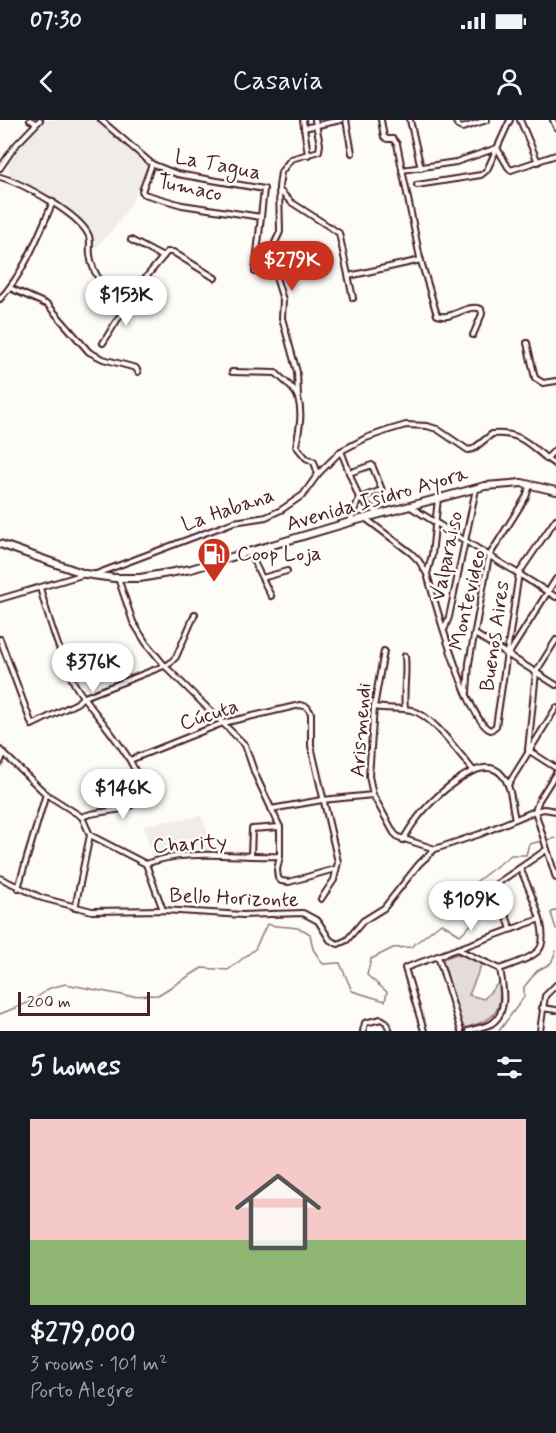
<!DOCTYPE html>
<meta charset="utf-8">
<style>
body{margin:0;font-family:Mynerve,sans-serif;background:#242831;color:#f1f3f6;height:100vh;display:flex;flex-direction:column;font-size:22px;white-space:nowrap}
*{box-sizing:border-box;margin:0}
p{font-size:20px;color:#9ea1a6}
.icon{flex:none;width:33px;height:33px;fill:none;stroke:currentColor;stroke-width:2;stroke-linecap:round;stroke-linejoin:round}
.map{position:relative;height:911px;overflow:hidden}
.details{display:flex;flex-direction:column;background:#171b24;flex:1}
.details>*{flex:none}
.scale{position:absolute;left:18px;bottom:15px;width:132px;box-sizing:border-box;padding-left:6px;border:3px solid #4a1f2b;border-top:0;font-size:16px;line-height:21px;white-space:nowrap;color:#4a1f2b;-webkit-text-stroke:4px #fdfcf7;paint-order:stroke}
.price{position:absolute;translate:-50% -51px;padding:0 14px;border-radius:21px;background:#fff;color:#222;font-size:20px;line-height:39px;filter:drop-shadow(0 2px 3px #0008)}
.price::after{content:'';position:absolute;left:50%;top:36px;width:18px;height:14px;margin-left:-9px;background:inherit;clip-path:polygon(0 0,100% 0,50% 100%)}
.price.current{background:#c8321e;color:#fff}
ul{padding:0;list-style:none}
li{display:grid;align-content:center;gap:12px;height:318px;padding:0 30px}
li span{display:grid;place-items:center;height:186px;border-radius:0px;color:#555}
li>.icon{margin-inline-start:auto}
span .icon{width:108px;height:108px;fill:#fffc;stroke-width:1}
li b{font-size:26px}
h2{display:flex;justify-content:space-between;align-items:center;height:72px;padding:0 30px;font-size:26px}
.status{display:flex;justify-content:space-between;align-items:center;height:42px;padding:0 30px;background:#171b24;direction:ltr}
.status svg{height:16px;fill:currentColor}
header{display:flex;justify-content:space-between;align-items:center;height:78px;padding:0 30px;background:#171b24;font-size:27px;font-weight:600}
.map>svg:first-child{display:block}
.built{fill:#f0ece8}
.green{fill:#e3dcda;stroke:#967e82;stroke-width:1.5}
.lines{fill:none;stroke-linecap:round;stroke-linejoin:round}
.stream{stroke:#91777b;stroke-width:1.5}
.minor-casing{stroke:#4a1f2b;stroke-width:8}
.primary-casing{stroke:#4a1f2b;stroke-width:10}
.minor{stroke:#fdfcf7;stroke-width:4}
.primary{stroke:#fdfcf7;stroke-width:6}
.labels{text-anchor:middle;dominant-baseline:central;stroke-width:5;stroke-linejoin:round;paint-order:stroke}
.street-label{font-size:21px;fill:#4a1f2b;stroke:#fdfcf7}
.poi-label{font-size:21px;fill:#4a1f2b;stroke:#fdfcf7;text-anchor:start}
</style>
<div class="status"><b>07:30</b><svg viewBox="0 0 49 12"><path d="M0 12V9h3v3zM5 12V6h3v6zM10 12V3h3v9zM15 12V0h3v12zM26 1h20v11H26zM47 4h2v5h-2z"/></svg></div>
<header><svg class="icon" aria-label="back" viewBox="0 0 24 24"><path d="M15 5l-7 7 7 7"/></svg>Casavia<svg class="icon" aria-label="person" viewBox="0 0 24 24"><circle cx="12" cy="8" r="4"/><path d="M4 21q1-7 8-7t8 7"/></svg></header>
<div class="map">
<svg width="556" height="911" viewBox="0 0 556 911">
<rect width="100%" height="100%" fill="#fdfcf7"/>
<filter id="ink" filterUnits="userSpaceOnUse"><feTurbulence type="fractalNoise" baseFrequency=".0167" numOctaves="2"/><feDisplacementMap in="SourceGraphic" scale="12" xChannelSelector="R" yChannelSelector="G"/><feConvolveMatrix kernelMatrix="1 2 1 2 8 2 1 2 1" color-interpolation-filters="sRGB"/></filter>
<g filter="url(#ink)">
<g class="built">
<path d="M44 0H97L151 44 130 86 115 107 96 127 93 125 90 115 80 102 48 75 9 56 8 44 17 27 34 7Z"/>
<path d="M201 696 216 732 151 735 144 705Z"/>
</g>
<path class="green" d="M457 834 482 843 469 875 484 879 499 862C503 895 493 900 463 908L442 839Z"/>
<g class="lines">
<g class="stream">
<path d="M556 790 551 793 556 809"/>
<path d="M0 894 32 881 50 868 66 864 127 876 158 875 202 848 228 850 255 829 267 804C284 809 297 804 310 814L313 829 323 844 340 843 352 871 385 881 387 872 367 855 371 839 393 828 411 827 441 803 460 815 484 793 468 768 511 735H526L529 724 556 718"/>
<path d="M499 911 524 877V867L537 851 551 843 556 831"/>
</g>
<g class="minor-casing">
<g id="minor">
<path d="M30 0 36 3"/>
<path d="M101 0 152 44 177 54 264 69 255 152"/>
<path d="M303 0 308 35"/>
<path d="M346 0 352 33"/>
<path d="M381 0 384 17 387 19H393L397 24 420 138 437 195C453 201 466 183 481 189L482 194 473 215"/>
<path d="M410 0 421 48"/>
<path d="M455 0 458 6 462 8 487 0"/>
<path d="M520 0 538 42"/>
<path d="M553 0 556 7"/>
<path d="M304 8 341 0"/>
<path d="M152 44 142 71 144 74 182 85 261 97"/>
<path d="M0 48 15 26 40 0"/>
<path d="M402 50 456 42 497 28 508 47 511 50 556 35"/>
<path d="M0 57C22 63 80 94 89 116 91 122 89 128 90 135 93 158 107 170 125 182"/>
<path d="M417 65 481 55 487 50 510 0"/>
<path d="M279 70 291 82 339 113 353 178"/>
<path d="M131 120 163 137 167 132H173L215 158"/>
<path d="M349 156 421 140"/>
<path d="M10 168 48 185 89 232 103 239 136 248 138 252"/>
<path d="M0 179C25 152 38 116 53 82"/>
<path d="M103 223 124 189 125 182 163 137"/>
<path d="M527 223 535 258 543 263 556 261"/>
<path d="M232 252 276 253C283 260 296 269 298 278 303 293 299 311 296 326L306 338 314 342 318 354"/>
<path d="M298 277 297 252 282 198 283 180 271 141V131L280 112 279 67 281 52 291 39 319 31 320 24 315 0"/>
<path d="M341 331 359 378 350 402"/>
<path d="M546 339 556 329"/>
<path d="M349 353 372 345 382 370 359 378"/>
<path d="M359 379 380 394"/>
<path d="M409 386 556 477"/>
<path d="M365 398 411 433 419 441 427 454C434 479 469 606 491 610L496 606 519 453 556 399"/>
<path d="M249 432 271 476"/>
<path d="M96 454 234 402 266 397 281 390 303 375 318 354 341 331 366 318 389 310 406 305 427 306 437 309 468 330 473 329 492 314C525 311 532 330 556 345"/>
<path d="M427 454 432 435 438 378"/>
<path d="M118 458 133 502 146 523 165 546 245 625 255 654 280 707V736L277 750 278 758 281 761 289 762 335 749"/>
<path d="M262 458 287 451"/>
<path d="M40 468C49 500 59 533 74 563 87 589 155 653 137 680 128 694 97 689 82 697"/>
<path d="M0 479 85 454"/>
<path d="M445 508 449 497 476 369"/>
<path d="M475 514 556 565"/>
<path d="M0 519 32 605 77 583 82 578 169 544 176 537 195 494"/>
<path d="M384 531 374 587 369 656 373 675 394 713 398 717 435 729"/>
<path d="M510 532 556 459"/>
<path d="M405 536C407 554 403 571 405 589"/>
<path d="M467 572 469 543 489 436 526 377 530 365"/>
<path d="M374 587C386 589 402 588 411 590 434 596 458 633 474 651"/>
<path d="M0 630 46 674 82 697 90 715 146 744"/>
<path d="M528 630 536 552 556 520"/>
<path d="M528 630 556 648"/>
<path d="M130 640 223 603 300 585 307 587 311 593V626L338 742 334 760 321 779"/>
<path d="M0 643 4 633"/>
<path d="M556 653 539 680 535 691 556 758"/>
<path d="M508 665 556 588"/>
<path d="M271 689 322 680 373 675"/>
<path d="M403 720C407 713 411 706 416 700 428 683 481 629 502 655 512 666 511 684 515 699"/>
<path d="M251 736 252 709 280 707"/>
<path d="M146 744C184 728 240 738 280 736"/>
<path d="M146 744 163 790"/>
<path d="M0 758 42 778 92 791 163 790 243 795 303 793 318 801 330 820 338 824 347 820 363 801 384 788 419 744 435 729 480 714 535 691 544 689 556 691"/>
<path d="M18 768 46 674"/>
<path d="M75 788 90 715"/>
<path d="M511 809 495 765 546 730"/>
<path d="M457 829 500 849"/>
<path d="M438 836 461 911"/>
<path d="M500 849C512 844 529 840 538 831 553 816 527 765 520 748"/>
<path d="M542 888 556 890"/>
<path d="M363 911 365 903 381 899 386 902 390 911"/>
<path d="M424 911 405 848 540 799"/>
<path d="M468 911C475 909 484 907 491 904 509 893 503 866 500 849"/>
<path d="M540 911 545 876 556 865"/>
</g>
</g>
<g class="primary-casing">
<path id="primary" d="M0 424 85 454 114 458H140L191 449 350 402 485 366 522 363 556 371"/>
</g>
<use href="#minor" class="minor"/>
<use href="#primary" class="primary"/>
</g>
</g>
<defs>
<g id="fuel-pin" transform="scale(1.725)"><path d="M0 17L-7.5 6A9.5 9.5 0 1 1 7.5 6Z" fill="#c8321e" stroke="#fdfcf7"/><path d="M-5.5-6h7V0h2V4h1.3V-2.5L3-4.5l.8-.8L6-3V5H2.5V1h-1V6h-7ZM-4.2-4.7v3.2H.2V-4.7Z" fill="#fff"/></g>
</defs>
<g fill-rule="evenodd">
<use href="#fuel-pin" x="214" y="434"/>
</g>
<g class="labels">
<g class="street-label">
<text transform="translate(218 45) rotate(11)">La Tagua</text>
<text transform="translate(190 68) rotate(12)">Tumaco</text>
<text transform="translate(377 379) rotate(-16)">Avenida Isidro Ayora</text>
<text transform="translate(228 390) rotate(-19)">La Habana</text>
<text transform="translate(447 436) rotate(-78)">Valparaíso</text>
<text transform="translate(468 480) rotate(-77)">Montevideo</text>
<text transform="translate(495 516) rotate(-82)">Buenos Aires</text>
<text transform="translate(209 595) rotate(-18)">Cúcuta</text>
<text transform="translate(361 610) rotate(-86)">Arismendi</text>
<text transform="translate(190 724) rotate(-4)">Charity</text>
<text transform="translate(234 778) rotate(2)">Bello Horizonte</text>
</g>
<g class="poi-label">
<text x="237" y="434">Coop Loja</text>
</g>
</g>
</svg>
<div class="scale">200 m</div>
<b class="price current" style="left:292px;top:172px">$279K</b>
<b class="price" style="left:126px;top:207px">$153K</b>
<b class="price" style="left:93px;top:574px">$376K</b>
<b class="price" style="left:123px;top:700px">$146K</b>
<b class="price" style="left:471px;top:812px">$109K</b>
</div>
<section class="details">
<h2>5 homes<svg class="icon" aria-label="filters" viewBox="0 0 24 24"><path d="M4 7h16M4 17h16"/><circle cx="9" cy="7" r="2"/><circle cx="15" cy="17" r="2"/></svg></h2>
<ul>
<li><span style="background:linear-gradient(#f6c9c9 65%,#8fb573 0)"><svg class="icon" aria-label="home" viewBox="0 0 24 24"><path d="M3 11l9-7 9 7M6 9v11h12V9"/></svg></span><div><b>$279,000</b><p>3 rooms · 101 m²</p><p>Porto Alegre</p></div></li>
</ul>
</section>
